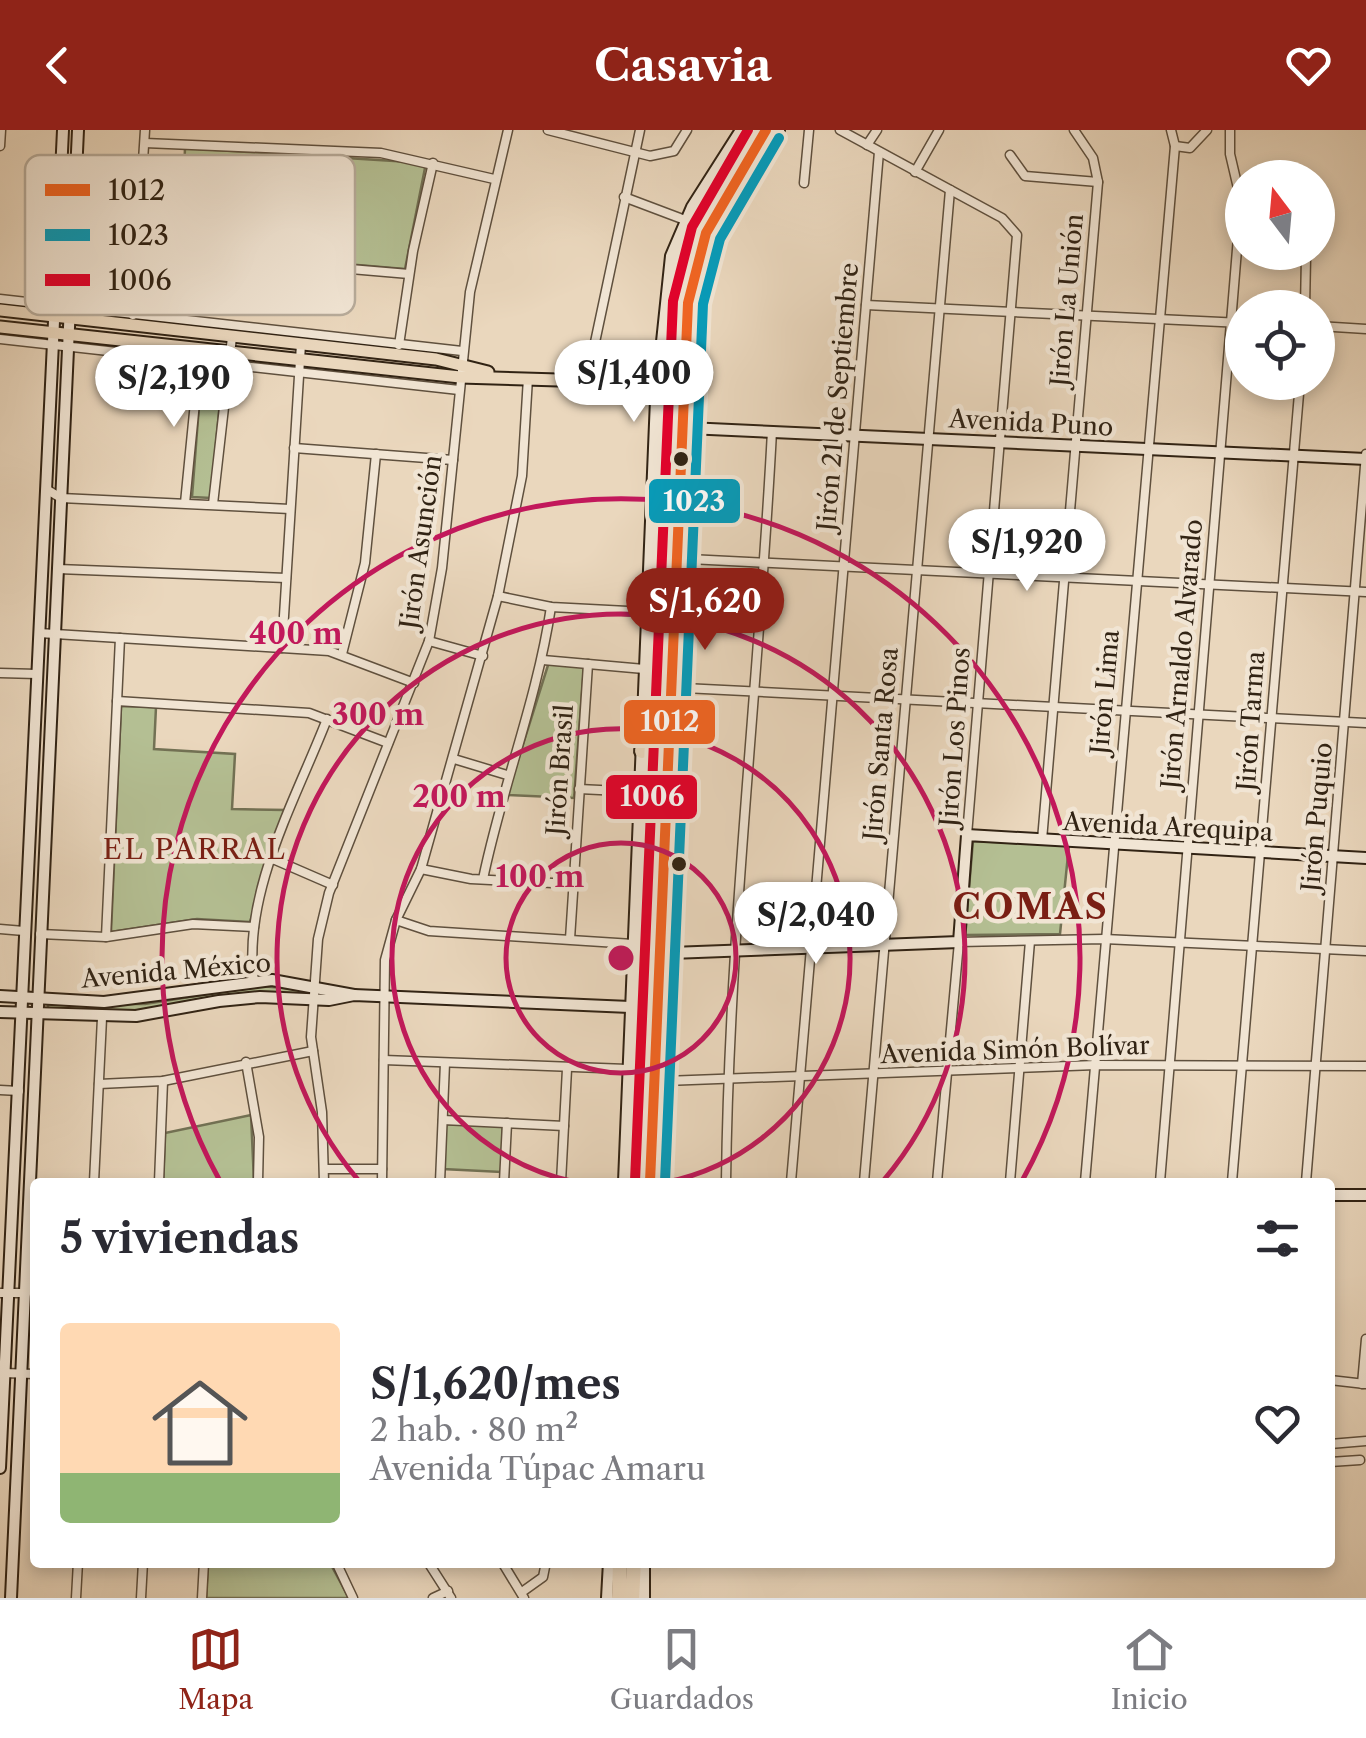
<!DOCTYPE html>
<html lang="es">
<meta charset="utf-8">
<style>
body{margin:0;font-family:"Libre Caslon Text",serif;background:#f2f2f3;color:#2b2b33;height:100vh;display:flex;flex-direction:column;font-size:38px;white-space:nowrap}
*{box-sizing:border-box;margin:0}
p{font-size:32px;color:#7c7c81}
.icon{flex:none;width:55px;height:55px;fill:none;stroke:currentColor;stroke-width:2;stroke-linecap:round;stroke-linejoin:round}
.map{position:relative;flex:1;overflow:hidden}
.panel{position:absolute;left:30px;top:1048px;width:1305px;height:390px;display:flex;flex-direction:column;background:#fff;border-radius:10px;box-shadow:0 5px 15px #0003}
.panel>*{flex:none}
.needle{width:65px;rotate:344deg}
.buttons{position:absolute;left:1225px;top:30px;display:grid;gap:20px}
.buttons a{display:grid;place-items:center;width:110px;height:110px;border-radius:50%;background:#fff;box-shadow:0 5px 15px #0003;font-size:50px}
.price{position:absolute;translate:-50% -85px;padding:0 22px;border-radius:35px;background:#fff;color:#222;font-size:32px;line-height:65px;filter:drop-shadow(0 2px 5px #0008)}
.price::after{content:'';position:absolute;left:50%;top:60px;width:30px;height:22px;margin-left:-15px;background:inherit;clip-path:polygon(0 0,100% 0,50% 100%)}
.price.active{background:#8f2418;color:#fff}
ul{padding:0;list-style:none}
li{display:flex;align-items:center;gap:30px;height:250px;padding:0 30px}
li+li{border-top:2px solid #e1e1e2}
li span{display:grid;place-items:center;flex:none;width:280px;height:200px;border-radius:10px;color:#555}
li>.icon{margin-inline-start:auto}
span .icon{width:120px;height:120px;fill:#fffc;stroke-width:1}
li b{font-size:42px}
h2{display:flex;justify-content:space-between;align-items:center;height:120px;padding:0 30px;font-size:42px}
header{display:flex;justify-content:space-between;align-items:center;height:130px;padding:0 30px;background:#8f2418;color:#fff;font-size:45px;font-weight:700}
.menu{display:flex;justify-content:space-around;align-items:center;height:140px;border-top:2px solid #e1e1e2;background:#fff;font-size:28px;color:#7c7c81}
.menu a{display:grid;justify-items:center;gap:5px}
.menu .active{color:#8f2418}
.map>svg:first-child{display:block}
.green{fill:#b4bf93;stroke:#727154;stroke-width:2.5}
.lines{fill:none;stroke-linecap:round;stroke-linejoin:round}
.street-casing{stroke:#5f503e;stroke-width:11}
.secondary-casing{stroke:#312314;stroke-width:14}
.primary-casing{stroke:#312314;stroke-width:15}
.highway-casing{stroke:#312314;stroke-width:18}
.street{stroke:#f1e5d4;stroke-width:8}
.secondary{stroke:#f1e5d4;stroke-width:10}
.primary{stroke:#ead7bd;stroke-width:11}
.highway{stroke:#ead7bd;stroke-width:14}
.bus-1-casing{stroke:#f1e5d4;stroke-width:18}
.bus-2-casing{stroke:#f1e5d4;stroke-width:18}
.bus-3-casing{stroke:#f1e5d4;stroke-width:18}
.bus-1{stroke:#f26522;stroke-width:10}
.bus-2{stroke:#059cbb;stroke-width:10}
.bus-3{stroke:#e4002b;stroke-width:10}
.ring{fill:none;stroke:#c2185b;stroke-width:5}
.bus-dot{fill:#312314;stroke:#f1e5d4;stroke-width:4}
.labels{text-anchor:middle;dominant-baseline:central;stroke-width:9;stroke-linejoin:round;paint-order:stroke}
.street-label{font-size:25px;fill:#312314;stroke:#f1e5d4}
.neighbourhood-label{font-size:28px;letter-spacing:2.5px;fill:#7a1f14;stroke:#f1e5d4}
.district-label{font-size:35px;font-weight:bold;letter-spacing:2.5px;fill:#7a1f14;stroke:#f1e5d4}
.key{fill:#f1e5d4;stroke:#b7ab9a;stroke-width:2.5}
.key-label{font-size:28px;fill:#312314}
.centre{fill:#c2185b;stroke:#f1e5d4;stroke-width:5}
.ring-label{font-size:30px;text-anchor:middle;font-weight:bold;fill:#c2185b;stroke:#f1e5d4;stroke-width:9;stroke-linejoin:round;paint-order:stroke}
.line-badge{stroke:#f1e5d4;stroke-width:4}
.badge-label{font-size:28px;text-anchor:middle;font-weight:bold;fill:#fff}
</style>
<header><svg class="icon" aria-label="back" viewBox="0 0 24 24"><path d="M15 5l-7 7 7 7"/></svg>Casavia<svg class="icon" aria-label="heart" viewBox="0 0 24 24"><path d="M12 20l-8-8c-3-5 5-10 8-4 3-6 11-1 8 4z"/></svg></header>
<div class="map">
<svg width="1366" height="1468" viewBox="0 0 1366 1468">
<rect width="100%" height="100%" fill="#ead7bd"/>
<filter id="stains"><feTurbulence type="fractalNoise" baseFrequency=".002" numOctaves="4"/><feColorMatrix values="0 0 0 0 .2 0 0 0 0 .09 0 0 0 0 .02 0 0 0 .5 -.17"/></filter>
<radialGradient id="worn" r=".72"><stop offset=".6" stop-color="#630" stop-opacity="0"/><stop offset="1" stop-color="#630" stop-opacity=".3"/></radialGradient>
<g class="green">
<path d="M185 18 426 33 405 139 181 120Z"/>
<path d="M202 237 223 239 211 368 192 367Z"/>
<path d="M549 532 584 537 574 668 507 665Z"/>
<path d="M121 576 156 577 154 619 235 624 232 679 286 680 250 792 197 789 111 802Z"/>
<path d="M973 711 1069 715 1060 804 965 805Z"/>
<path d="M260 856 307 860 302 865 106 884 48 880V874H145Z"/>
<path d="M251 985 254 1052H163L165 1003Z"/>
<path d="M446 994 503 996 501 1042 443 1039Z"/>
<path d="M208 1432 330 1433 349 1468H206Z"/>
</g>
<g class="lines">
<g class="street-casing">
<g id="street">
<path d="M548 0 650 26 674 21 687 0"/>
<path d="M840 0 1002 88 1017 105 967 705"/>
<path d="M145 13 381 23 494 49"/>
<path d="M867 15 877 0"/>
<path d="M0 16 1 0"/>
<path d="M1175 16 1190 18 1207 0"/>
<path d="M1010 25 1025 46 1098 52"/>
<path d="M915 42 939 0"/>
<path d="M804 53 809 0"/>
<path d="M624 67 685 90"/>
<path d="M138 121 409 144"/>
<path d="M0 169 462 221"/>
<path d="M866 175 1242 193"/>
<path d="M1305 178 1306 127"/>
<path d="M133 185 145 0"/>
<path d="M1318 196 1366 199"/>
<path d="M0 209 459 260"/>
<path d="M399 215 413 121 433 33"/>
<path d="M587 250 640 0"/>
<path d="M294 318 453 330"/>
<path d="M46 359 61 368 290 379"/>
<path d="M185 373 199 232"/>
<path d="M213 374 232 207"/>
<path d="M689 429 1366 462"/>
<path d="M58 439 286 448"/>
<path d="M498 466 551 477 647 482"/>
<path d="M39 503 329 521 414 553"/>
<path d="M429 511 483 526"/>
<path d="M282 518 301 214"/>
<path d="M342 524 365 433 376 324"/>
<path d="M543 530 644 539"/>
<path d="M0 543 37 544"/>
<path d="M684 558 1366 593"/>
<path d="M117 571 309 583 388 613"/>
<path d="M454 629 507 645"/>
<path d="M579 659 641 662"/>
<path d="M1042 710 1098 52 1093 28 1074 0"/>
<path d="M273 729 333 755"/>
<path d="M421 739 471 749 572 754"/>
<path d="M483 749C502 657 537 570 551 477"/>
<path d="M396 790 429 801 633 814"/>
<path d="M0 799 24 801"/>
<path d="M40 804 106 807 193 794 254 797"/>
<path d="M106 807 120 508"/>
<path d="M570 809 588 534"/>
<path d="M254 851C242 763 296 669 327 589"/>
<path d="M384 930 627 939"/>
<path d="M246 932 259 1007 258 1052"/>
<path d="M665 951 1096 935 1366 936"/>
<path d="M99 954 163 951 313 921"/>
<path d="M0 960 19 961"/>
<path d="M443 990 564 996"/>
<path d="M325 1039H382"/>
<path d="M94 1052 102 888"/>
<path d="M159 1052 163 951"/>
<path d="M324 1052 322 982 311 907 318 809 329 763 429 511 442 438 470 162 508 0"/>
<path d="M382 1052 385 830 396 790 421 739 498 466 522 346 528 248"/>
<path d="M440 1052 445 933"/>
<path d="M504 1052 507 993"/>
<path d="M561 1052 567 939"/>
<path d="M726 1052C729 801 759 552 772 301"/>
<path d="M791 1052 879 22"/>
<path d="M864 1052 950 60"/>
<path d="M937 1052 959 812 1104 809 1366 821"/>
<path d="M1010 1052 1030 811"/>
<path d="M1085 1052 1175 16 1171 0"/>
<path d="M1160 1052 1241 71 1230 24V0"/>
<path d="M1232 1052 1300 252"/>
<path d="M1306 1052 1366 324"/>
<path d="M0 1163H26"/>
<path d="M3 1243 35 1244"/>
<path d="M1330 1250 1365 1254"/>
<path d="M1362 1254 1366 1209"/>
<path d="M1330 1314 1366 1311"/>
<path d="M1330 1332 1360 1330"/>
<path d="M336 1432 353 1468"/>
<path d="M428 1432 451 1468"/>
<path d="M502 1432 524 1468"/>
<path d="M522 1462 543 1447 546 1432"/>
<path d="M76 1468 78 1432"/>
<path d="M141 1468 143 1432"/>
<path d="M202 1468 204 1432"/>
<path d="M433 1468 448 1461"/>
</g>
</g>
<g class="secondary-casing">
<g id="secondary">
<path d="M688 298 1366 329"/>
<path d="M671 823 959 812 967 705 1366 728"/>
<path d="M0 866 104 872 272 850 354 865"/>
<path d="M0 882 136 886 219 871 260 867 329 870 354 865 630 877"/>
<path d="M624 1052 656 269 671 126 692 77 741 0"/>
<path d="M662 1052 702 152 718 92 779 0"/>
<path d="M1330 1065H1366"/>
<path d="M0 1338 63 0"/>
<path d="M11 1468 78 0"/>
<path d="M607 1468 609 1432"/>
<path d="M644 1468V1432"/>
</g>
</g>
<g class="primary-casing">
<g id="primary">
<path d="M0 180 436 229 488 242"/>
<path d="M0 197 460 247 659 253"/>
</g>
</g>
<g class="highway-casing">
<g id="highway">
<path d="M642 621 647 597"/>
<path d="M636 1052 675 172C683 106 717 55 752 0"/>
<path d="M650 1052 688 173C695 105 729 56 766 0"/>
<path d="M619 1468 620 1432"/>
<path d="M632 1468 634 1432"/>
</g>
</g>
<use href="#street" class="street"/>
<use href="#secondary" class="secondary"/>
<use href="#primary" class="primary"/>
<use href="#highway" class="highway"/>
<g class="bus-1-casing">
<path id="bus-1" d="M650 1052 688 173 706 103 766 0"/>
</g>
<g class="bus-2-casing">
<path id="bus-2" d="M665 1052 703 174 720 109 779 8"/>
</g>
<g class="bus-3-casing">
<path id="bus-3" d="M635 1051 673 171 692 97 748 0"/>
</g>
<use href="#bus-1" class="bus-1"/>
<use href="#bus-2" class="bus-2"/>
<use href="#bus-3" class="bus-3"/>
</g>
<g class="ring">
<circle cx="621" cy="828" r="115"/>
<path d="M575 1052A229 229 0 1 1 667 1052"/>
<path d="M359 1051A344 344 0 1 1 883 1051"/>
<path d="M220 1051A459 459 0 1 1 1022 1051"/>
</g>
<g class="bus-dot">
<circle cx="681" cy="329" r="9"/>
<circle cx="679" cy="734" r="9"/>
</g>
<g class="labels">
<g class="street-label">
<text transform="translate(1067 170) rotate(-85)">Jirón La Unión</text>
<text transform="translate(838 267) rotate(-85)">Jirón 21 de Septiembre</text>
<text transform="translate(1031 293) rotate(3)">Avenida Puno</text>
<text transform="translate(421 412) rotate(-82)">Jirón Asunción</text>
<text transform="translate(1182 524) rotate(-85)">Jirón Arnaldo Alvarado</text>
<text transform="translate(1105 562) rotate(-85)">Jirón Lima</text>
<text transform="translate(1251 591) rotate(-86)">Jirón Tarma</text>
<text transform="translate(955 607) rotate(-86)">Jirón Los Pinos</text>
<text transform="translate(881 614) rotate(-85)">Jirón Santa Rosa</text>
<text transform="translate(560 640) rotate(-86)">Jirón Brasil</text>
<text transform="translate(1317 687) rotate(-85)">Jirón Puquio</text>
<text transform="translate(1168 697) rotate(3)">Avenida Arequipa</text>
<text transform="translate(176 841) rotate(-5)">Avenida México</text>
<text transform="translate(1015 920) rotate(-2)">Avenida Simón Bolívar</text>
</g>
<g class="neighbourhood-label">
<text x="195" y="719">EL PARRAL</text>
</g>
<g class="district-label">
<text x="1031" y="776">COMAS</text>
</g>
</g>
<rect x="25" y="25" width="330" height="160" rx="15" class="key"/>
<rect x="45" y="54" width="45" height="12" fill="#f26522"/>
<rect x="45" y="99" width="45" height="12" fill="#059cbb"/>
<rect x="45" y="144" width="45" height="12" fill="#e4002b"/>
<g class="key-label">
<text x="108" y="70">1012</text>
<text x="108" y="115">1023</text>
<text x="108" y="160">1006</text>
</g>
<circle cx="621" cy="828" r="15" class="centre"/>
<g class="ring-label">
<text x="296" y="514">400 m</text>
<text x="378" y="595">300 m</text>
<text x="459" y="677">200 m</text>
<text x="540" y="757">100 m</text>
</g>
<g class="line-badge">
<rect x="647" y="347" width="95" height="48" rx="10" fill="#059cbb"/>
<rect x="622" y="568" width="95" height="48" rx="10" fill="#f26522"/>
<rect x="604" y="643" width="95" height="48" rx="10" fill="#e4002b"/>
</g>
<g class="badge-label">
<text x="694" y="381">1023</text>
<text x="670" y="601">1012</text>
<text x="652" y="676">1006</text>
</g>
<rect width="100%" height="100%" filter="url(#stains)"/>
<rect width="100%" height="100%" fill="url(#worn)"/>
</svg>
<div class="buttons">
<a><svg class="needle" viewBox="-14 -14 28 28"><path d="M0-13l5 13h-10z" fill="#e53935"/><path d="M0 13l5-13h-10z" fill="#7c7c81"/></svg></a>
<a><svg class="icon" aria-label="locate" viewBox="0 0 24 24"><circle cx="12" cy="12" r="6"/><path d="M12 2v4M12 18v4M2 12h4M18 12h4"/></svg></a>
</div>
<b class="price" style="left:634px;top:295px">S/1,400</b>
<b class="price" style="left:174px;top:300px">S/2,190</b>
<b class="price" style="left:1027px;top:464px">S/1,920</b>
<b class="price active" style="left:705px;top:523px">S/1,620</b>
<b class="price" style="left:816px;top:837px">S/2,040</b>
<section class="panel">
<h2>5 viviendas<svg class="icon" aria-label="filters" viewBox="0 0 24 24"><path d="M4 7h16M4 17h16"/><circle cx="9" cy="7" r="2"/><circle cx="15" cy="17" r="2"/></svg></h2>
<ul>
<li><span style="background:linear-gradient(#ffd9b3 75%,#8fb573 0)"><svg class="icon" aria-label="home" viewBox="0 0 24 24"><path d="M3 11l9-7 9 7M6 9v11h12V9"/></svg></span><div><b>S/1,620/mes</b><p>2 hab. · 80 m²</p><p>Avenida Túpac Amaru</p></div><svg class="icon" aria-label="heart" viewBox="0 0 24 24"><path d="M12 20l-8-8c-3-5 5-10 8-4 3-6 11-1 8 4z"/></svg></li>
</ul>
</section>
</div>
<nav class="menu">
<a class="active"><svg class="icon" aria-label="map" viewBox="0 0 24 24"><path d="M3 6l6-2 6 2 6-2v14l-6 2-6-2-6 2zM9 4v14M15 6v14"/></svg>Mapa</a>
<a><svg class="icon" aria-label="saved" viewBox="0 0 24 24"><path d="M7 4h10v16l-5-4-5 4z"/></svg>Guardados</a>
<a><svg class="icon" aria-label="home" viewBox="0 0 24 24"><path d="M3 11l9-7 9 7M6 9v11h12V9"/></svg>Inicio</a>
</nav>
